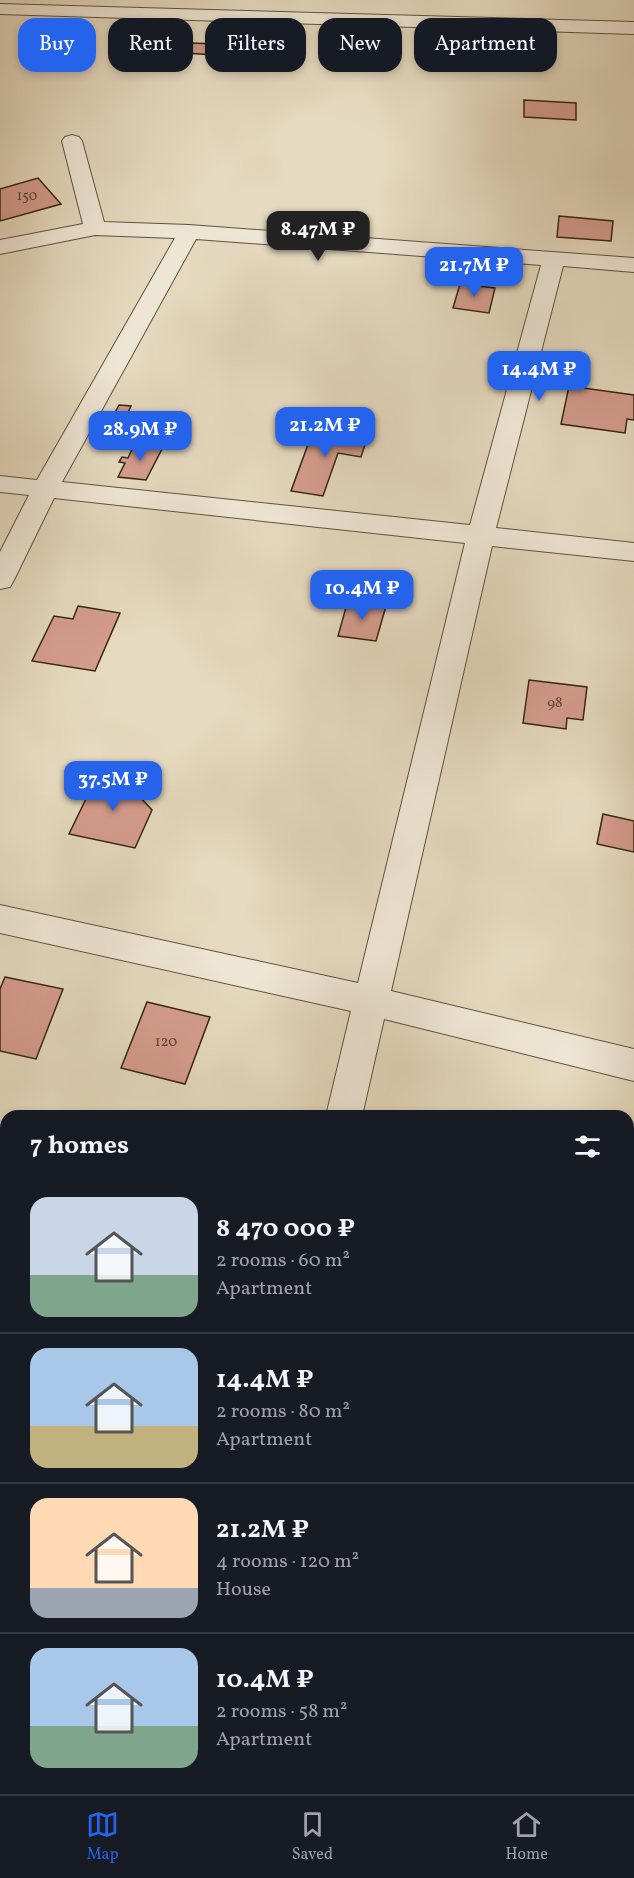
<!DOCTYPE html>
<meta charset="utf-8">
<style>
body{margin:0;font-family:Vollkorn,serif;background:#20242c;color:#f1f3f6;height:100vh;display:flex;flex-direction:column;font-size:22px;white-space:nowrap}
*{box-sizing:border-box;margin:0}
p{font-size:20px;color:#9ea1a6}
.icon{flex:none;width:33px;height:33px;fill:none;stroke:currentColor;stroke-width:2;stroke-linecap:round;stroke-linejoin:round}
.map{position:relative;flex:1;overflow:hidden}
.side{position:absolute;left:0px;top:1110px;width:634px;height:684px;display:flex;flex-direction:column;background:#171b24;border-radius:18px 18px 0 0;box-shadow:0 3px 9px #0003}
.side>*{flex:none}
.hud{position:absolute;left:18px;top:18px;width:598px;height:54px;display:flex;gap:12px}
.price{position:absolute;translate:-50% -51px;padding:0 14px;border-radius:12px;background:#2563eb;color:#fff;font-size:20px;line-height:39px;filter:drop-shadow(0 2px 3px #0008)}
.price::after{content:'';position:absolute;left:50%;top:36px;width:18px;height:14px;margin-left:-9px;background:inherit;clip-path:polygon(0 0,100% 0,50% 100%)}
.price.selected{background:#222;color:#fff}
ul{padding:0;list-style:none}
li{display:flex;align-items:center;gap:18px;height:150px;padding:0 30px}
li+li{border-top:2px solid #363941}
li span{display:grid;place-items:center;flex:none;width:168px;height:120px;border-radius:18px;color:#555}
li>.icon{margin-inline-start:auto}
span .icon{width:72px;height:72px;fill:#fffc;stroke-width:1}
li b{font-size:26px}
h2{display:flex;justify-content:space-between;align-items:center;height:72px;padding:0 30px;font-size:26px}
.chip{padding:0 21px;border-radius:18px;background:#171b24;box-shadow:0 3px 9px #0003;font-size:21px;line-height:54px}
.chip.selected{background:#2563eb;color:#fff}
.tabs{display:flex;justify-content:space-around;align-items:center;height:84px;border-top:2px solid #363941;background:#171b24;font-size:16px;color:#9ea1a6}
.tabs a{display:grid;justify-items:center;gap:3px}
.tabs .selected{color:#2563eb}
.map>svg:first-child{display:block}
.building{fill:#d59c8e;stroke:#342514;stroke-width:1.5}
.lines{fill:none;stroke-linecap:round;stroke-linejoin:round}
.minor-casing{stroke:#60523f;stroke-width:2}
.minor{fill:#eee6d5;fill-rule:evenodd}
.labels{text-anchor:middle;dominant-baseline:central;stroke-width:5;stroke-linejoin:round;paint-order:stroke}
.far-number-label{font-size:14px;fill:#5c4332}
.number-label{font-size:15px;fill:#5c4332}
</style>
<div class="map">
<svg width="634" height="1794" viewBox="0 0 634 1794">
<rect width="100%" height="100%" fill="#e5d9bf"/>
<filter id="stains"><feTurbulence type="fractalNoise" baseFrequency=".00333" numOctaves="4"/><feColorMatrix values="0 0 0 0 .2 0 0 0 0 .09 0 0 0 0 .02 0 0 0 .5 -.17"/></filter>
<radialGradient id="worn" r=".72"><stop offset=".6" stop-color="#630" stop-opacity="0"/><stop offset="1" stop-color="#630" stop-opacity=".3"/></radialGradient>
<g class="building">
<path d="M189 43 219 44 215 55 185 53Z"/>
<path d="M524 100 576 103V120L524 117Z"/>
<path d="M38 178 61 204 0 221V189Z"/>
<path d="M559 216 613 221 611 241 557 237Z"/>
<path d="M460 284 495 288 489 313 453 308Z"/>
<path d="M569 386 634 395V420L627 419 625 433 561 424Z"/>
<path d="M119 405 131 406 125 419 112 418Z"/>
<path d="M314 428 368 435 361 457 338 453 323 496 291 491Z"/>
<path d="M135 443 163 447 146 480 118 477 125 463 119 462 122 457 128 458Z"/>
<path d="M348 600 386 606 376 641 338 636Z"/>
<path d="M78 606 120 613 95 671 32 661 54 616 73 619Z"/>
<path d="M529 680 587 687 583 720 567 718 566 729 523 723Z"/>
<path d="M98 774 144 784 139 796 152 810 135 848 69 834Z"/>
<path d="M603 814 634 821V852L597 844Z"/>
<path d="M5 977 63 989 36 1059 0 1051V989Z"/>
<path d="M147 1002 210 1017 185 1084 121 1068Z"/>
<path d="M500 1788H594L593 1794H499Z"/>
</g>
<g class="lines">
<g class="minor-casing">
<g id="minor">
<path d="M0 4 634 22V34L0 14Z"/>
<path d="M72 135 79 137 82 141 104 222 189 225 634 258V272L563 266 496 528 634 543V561L492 546 391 991 634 1049V1081L384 1019 362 1116H326L351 1011 0 933V905L358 983 465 543 54 498 14 580 10 587 0 589V552L29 495 0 492V476L37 480 175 238 95 235 0 254V240L83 224 62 141 65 137ZM196 239 541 265 470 525 62 482Z"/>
<path d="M155 1788H203L201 1794H153Z"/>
</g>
</g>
<use href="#minor" class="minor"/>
</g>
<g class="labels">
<g class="far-number-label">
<text x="27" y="196">150</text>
</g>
<g class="number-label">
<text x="555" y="703">98</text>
<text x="166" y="1042">120</text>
</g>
</g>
<rect width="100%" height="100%" filter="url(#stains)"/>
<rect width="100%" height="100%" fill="url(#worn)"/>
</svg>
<b class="price selected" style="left:318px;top:262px">8.47M ₽</b>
<b class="price" style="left:474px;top:298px">21.7M ₽</b>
<b class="price" style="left:539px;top:402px">14.4M ₽</b>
<b class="price" style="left:325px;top:458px">21.2M ₽</b>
<b class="price" style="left:140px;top:462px">28.9M ₽</b>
<b class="price" style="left:362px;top:621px">10.4M ₽</b>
<b class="price" style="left:113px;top:812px">37.5M ₽</b>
<div class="hud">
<a class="chip selected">Buy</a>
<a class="chip">Rent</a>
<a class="chip">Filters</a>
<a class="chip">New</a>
<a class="chip">Apartment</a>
</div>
<section class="side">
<h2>7 homes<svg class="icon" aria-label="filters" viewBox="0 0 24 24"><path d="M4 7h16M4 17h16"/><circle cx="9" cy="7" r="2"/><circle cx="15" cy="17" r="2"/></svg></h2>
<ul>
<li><span style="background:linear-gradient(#c9d6e8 65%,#7fa58c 0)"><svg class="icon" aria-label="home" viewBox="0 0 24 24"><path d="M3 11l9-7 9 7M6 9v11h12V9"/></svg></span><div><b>8 470 000 ₽</b><p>2 rooms · 60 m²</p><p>Apartment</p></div></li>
<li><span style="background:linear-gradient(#a9c7e8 65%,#c2b280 0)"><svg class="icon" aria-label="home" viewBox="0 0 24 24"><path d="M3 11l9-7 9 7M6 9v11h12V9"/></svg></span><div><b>14.4M ₽</b><p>2 rooms · 80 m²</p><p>Apartment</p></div></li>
<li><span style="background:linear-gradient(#ffd9b3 75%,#9aa5b1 0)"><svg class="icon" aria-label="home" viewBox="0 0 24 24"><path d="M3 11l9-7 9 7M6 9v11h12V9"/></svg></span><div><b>21.2M ₽</b><p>4 rooms · 120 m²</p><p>House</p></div></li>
<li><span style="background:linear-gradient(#a9c7e8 65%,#7fa58c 0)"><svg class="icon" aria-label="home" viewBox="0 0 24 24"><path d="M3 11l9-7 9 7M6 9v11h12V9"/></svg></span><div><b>10.4M ₽</b><p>2 rooms · 58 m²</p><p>Apartment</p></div></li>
</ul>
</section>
</div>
<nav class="tabs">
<a class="selected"><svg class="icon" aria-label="map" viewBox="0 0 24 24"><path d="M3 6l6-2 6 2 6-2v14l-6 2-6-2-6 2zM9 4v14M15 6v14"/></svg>Map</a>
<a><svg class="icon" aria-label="saved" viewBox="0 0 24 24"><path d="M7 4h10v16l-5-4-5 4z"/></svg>Saved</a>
<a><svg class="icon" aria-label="home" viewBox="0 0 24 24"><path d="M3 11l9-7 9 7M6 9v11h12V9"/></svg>Home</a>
</nav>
